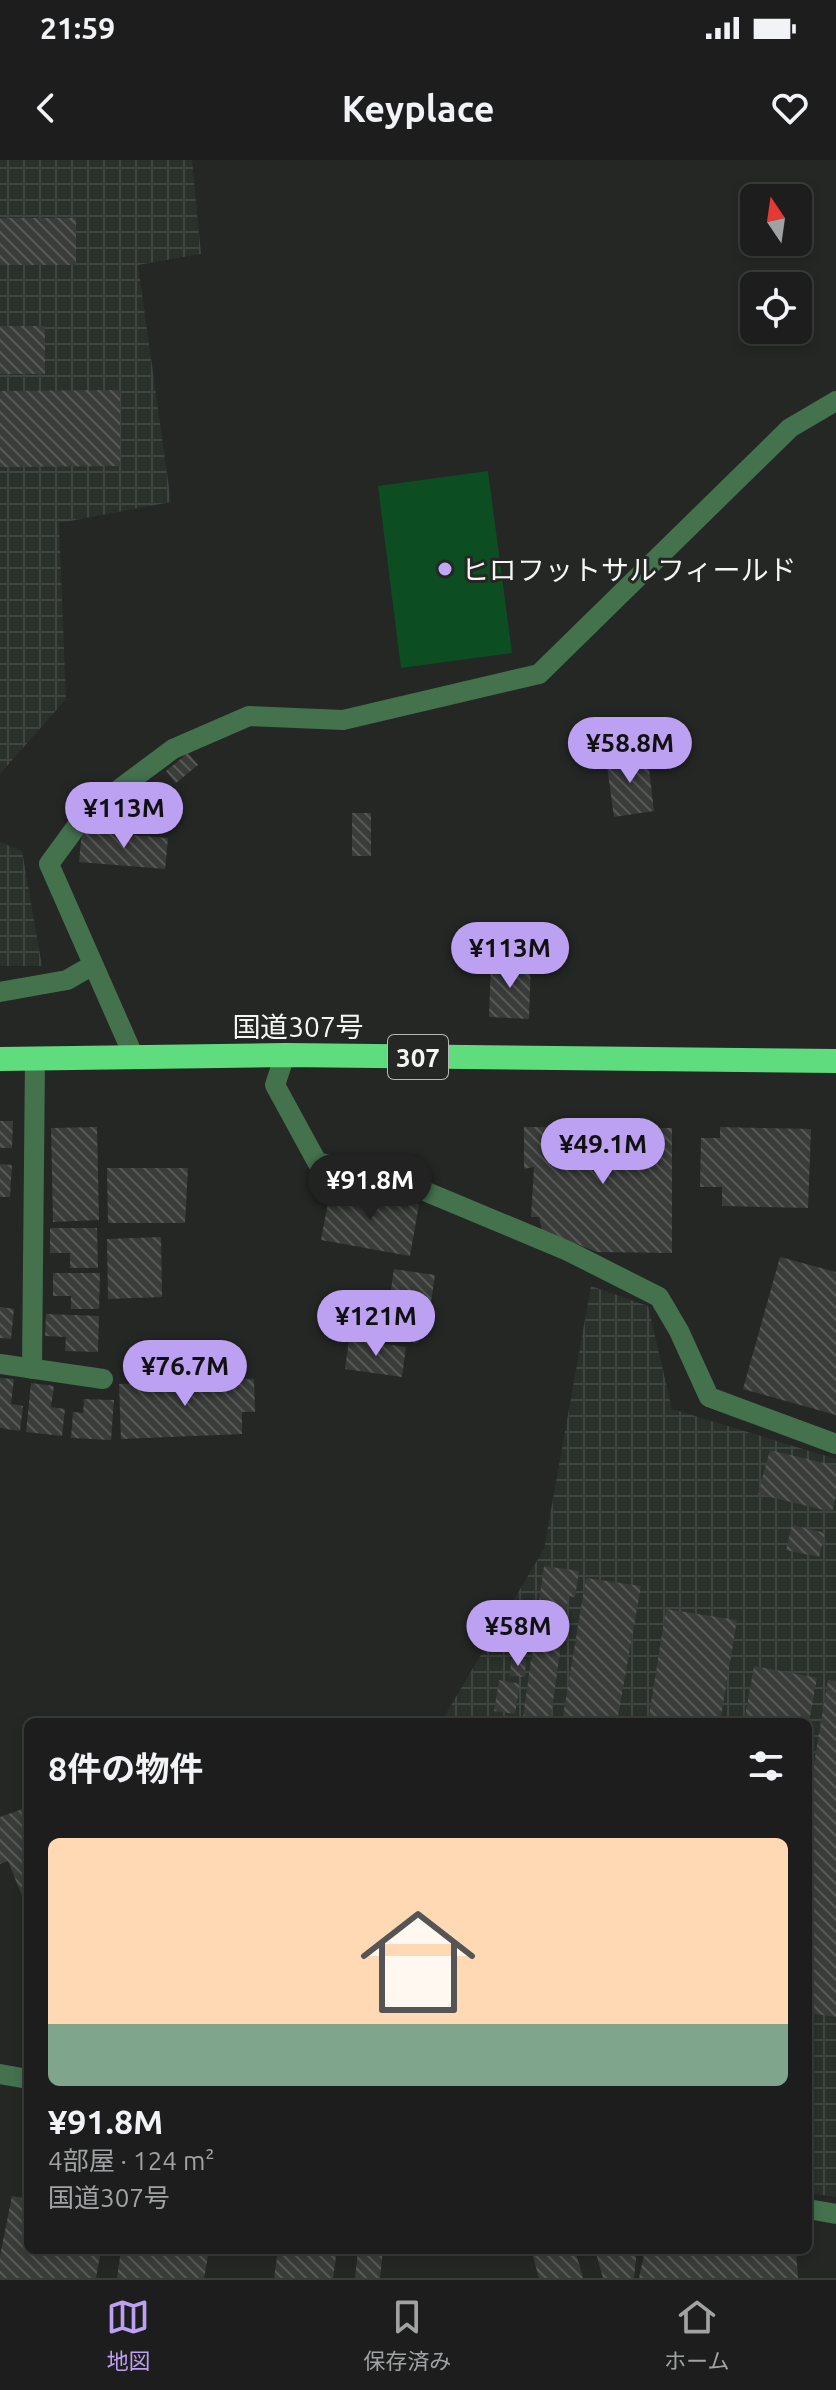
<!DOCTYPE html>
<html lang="ja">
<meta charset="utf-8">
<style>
body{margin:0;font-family:Ubuntu,"Noto Sans JP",sans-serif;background:#292a29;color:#f1f3f6;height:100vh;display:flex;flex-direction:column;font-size:30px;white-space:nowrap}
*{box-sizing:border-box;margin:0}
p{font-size:26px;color:#a0a2a3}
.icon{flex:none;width:44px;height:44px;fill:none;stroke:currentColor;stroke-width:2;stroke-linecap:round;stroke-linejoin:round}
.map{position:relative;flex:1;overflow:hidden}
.sheet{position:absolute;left:24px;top:1558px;width:788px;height:536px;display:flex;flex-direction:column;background:#1c1d1c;border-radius:12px;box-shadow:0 4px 12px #0003,0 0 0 2px #3a3b3b}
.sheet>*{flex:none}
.needle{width:52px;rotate:347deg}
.buttons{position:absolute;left:740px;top:24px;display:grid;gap:16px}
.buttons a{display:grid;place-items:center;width:72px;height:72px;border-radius:12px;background:#1c1d1c;box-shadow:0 4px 12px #0003,0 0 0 2px #3a3b3b;font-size:40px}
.price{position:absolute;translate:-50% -68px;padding:0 18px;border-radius:28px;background:#bca0f2;color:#111;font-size:26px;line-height:52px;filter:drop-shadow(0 2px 4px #0008)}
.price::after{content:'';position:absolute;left:50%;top:48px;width:24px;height:18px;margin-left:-12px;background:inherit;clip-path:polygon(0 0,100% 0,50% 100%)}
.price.selected{background:#222;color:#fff}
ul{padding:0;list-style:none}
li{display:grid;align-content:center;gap:16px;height:424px;padding:0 24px}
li+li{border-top:2px solid #3a3b3b}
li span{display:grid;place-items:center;height:248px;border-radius:12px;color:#555}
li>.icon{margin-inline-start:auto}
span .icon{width:144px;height:144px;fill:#fffc;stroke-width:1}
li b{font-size:34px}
h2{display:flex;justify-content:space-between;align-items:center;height:96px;padding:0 24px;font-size:34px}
.status{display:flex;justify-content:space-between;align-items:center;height:56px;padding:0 40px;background:#1c1d1c;direction:ltr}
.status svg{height:22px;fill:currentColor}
header{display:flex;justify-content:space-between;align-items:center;height:104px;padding:0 24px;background:#1c1d1c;font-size:36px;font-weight:700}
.dock{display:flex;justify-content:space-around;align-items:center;height:112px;border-top:2px solid #3a3b3b;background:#1c1d1c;font-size:22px;color:#a0a2a3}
.dock a{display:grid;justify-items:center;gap:4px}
.dock .selected{color:#bca0f2}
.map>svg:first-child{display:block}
.industrial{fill:url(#industrial-grid)}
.green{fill:#0d4d22}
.building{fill:url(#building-back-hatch)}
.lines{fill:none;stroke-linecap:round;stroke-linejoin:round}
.minor{stroke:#44724d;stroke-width:20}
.highway{stroke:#5edc7e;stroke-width:24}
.poi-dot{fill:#c1a8f3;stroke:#252725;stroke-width:3}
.labels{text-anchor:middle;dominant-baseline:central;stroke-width:6;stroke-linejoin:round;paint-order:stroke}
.shield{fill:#252725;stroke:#b6b7b6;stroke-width:2}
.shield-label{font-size:26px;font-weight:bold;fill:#f4f5f4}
.poi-label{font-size:28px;fill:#f4f5f4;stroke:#252725;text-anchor:start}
.street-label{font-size:28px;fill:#f4f5f4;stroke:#252725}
</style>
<div class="status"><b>21:59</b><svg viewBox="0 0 49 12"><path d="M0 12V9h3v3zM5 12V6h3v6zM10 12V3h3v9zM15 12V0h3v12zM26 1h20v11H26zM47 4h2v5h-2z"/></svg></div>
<header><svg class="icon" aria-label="back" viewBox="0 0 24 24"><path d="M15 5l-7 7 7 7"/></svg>Keyplace<svg class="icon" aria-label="heart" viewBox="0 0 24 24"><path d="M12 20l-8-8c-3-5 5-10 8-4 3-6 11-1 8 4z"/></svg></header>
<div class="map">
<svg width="836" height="2118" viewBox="0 0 836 2118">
<defs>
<pattern id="industrial-grid" width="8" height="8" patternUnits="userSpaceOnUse" patternTransform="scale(2)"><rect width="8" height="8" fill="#2a312b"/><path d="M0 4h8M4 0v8" fill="none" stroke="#3f4540"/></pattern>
<pattern id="building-back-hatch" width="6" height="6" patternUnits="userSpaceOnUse" patternTransform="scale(2)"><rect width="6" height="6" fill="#3a3c3a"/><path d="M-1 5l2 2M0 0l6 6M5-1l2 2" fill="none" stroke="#575957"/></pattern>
</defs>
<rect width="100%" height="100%" fill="#252725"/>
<g class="industrial">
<path d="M0 0H192L201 94 138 105 171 342 59 363 66 539 0 614Z"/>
<path d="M0 682 22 691 42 806H0Z"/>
<path d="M591 1126 648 1146 672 1249 836 1299V2037L808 2033V1562H441L544 1389Z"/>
</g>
<path class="green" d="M488 311 512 493 401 508 378 326Z"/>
<g class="building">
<rect x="0" y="58" width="76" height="47"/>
<rect x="0" y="166" width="45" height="48"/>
<path d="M120 230V306L0 307V231Z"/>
<path d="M188 593 198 605 176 623 166 611Z"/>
<path d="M647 593 654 651 614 657 606 599Z"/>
<rect x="352" y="653" width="19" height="43"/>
<path d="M82 671 168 678 165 709 79 702Z"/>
<path d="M491 801 531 802 529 859 489 857Z"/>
<path d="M0 961H13L12 988H0Z"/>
<path d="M97 967 99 1060 53 1062 51 968Z"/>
<path d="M524 967 672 968V1093L597 1092 542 1070 539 1057H531L534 1007 524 1009Z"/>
<path d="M720 967 811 969 808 1048 722 1046V1027H700L701 978H720Z"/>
<path d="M0 1004 12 1005 10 1037H0Z"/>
<path d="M107 1008H188L185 1063H108Z"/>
<path d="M331 1027 419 1044 410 1096 321 1080Z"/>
<path d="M50 1068H97L98 1108H70V1093H50Z"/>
<path d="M161 1077 162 1137 108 1139 107 1079Z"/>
<path d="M780 1097 836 1112V1255L743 1229Z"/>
<path d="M394 1109 435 1115 431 1142 390 1136Z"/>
<path d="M53 1113H100L99 1149H71V1136H53Z"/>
<path d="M346 1135 424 1148 418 1183 340 1170Z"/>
<path d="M0 1147 14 1149 11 1179 0 1178Z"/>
<path d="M46 1154 99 1156 98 1192 65 1191 66 1177 45 1176Z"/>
<path d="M349 1179 406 1187 402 1217 345 1209Z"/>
<path d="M0 1218 14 1219 11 1244 23 1246 20 1271 0 1268Z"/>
<path d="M254 1219 255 1252H242V1274L121 1279 119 1224Z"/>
<path d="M31 1223 54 1226 51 1247 65 1249 62 1276 26 1272Z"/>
<path d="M84 1239 114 1240 111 1280 71 1278 73 1252 83 1253Z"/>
<path d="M770 1290 836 1306V1336L832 1352 758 1334Z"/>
<path d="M792 1365 825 1373 819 1397 786 1390Z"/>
<path d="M544 1406 579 1411 575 1437 568 1436 550 1562 523 1558Z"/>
<path d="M586 1418 641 1426 617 1562H562Z"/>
<path d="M524 1441 537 1448 529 1466 515 1459Z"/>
<path d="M666 1449 737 1460 720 1562H648Z"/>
<path d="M516 1465 527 1473 513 1493 502 1485Z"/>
<path d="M511 1499H526L525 1517 510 1516Z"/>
<path d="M754 1506 817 1518 809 1562H744Z"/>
<path d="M499 1520 520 1524 515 1554 494 1551Z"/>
<path d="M828 1520 836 1521V1857L808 1853V1639Z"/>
<path d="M28 1647V1751L8 1701 0 1704V1657Z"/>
<path d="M12 2036 28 2039V2090H101L96 2118H0V2096Z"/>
<path d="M121 2090H209L204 2118H117Z"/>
<path d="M278 2090H337L333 2118H274Z"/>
<path d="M358 2090H383L380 2118H355Z"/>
<path d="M531 2090H575L583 2118H539Z"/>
<path d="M595 2090H637L634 2118H603Z"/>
<path d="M645 2090H796L798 2118H639Z"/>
</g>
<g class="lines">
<g class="minor">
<path d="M0 832 67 820 93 805"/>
<path d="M285 895 275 925 317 1002 410 1025 568 1091 659 1137 679 1171 709 1237 836 1284"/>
<path d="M134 897 49 704 79 663 122 627 173 589 249 556 343 560 539 514 790 268 836 241"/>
<path d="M0 1204 103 1219"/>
<path d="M32 1209 35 898"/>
<path d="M0 1914 28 1919"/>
<path d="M808 2049 836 2054"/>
</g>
<path class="highway" d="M0 899 285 895 836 901"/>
</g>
<circle class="poi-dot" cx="445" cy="409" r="8"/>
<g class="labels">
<rect class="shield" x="388" y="875" width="60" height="44" rx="6"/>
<g class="shield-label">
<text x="418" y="897">307</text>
</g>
<g class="poi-label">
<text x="461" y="409">ヒロフットサルフィールド</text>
</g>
<g class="street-label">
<text x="298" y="866">国道307号</text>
</g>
</g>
</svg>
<div class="buttons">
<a><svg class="needle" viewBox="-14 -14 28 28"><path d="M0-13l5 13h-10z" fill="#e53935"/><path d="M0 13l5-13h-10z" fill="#a0a2a3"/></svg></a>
<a><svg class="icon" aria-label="locate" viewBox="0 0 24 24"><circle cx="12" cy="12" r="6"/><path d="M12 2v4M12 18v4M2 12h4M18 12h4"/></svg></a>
</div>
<b class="price" style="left:630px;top:625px">¥58.8M</b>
<b class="price" style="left:124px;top:690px">¥113M</b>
<b class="price" style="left:510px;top:830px">¥113M</b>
<b class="price" style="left:603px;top:1026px">¥49.1M</b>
<b class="price selected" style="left:370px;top:1062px">¥91.8M</b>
<b class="price" style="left:376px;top:1198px">¥121M</b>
<b class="price" style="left:185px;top:1248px">¥76.7M</b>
<b class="price" style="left:518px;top:1508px">¥58M</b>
<section class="sheet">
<h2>8件の物件<svg class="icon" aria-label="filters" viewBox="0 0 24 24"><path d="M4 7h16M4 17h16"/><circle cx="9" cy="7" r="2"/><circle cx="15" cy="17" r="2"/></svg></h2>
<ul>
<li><span style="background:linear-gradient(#ffd9b3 75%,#7fa58c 0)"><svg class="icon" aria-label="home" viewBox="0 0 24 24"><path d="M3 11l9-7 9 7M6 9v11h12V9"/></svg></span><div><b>¥91.8M</b><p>4部屋 · 124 m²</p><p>国道307号</p></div></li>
</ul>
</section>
</div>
<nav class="dock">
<a class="selected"><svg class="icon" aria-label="map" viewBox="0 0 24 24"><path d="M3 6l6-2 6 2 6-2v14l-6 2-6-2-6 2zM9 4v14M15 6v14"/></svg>地図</a>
<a><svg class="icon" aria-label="saved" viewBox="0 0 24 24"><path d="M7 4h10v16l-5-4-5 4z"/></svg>保存済み</a>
<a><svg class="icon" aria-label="home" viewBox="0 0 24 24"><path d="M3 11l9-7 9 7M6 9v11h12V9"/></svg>ホーム</a>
</nav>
